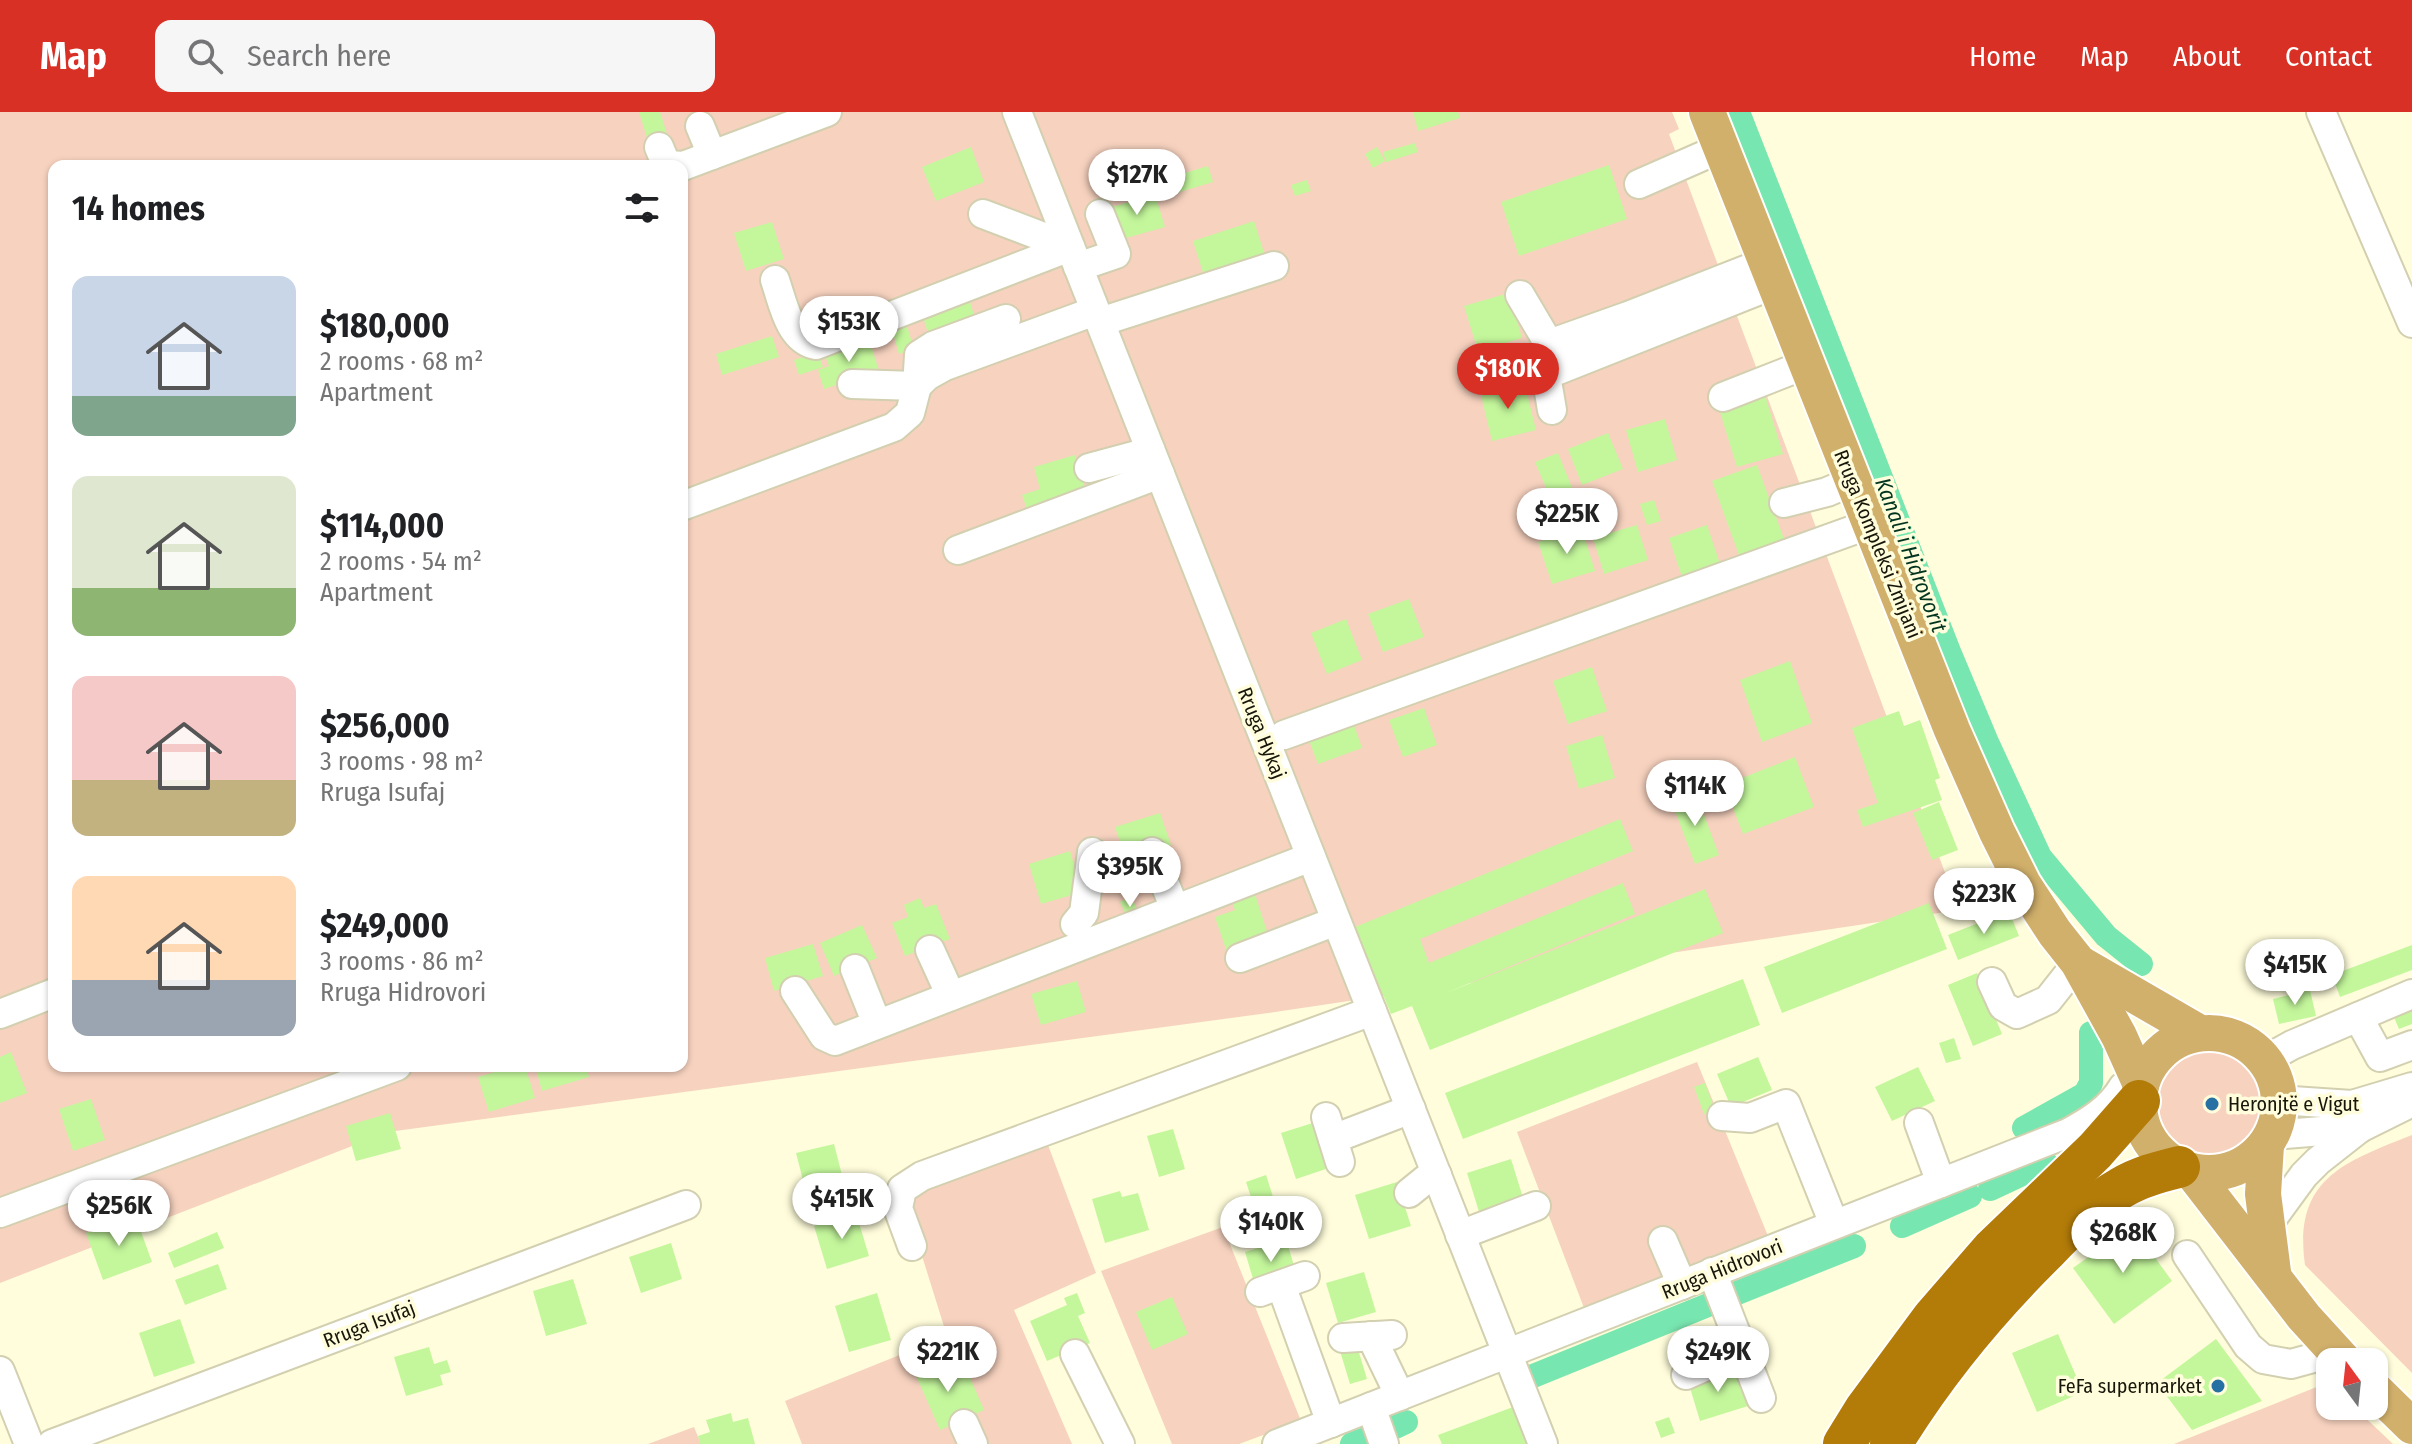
<!DOCTYPE html>
<meta charset="utf-8">
<style>
body{margin:0;font-family:"Fira Sans Condensed",sans-serif;background:#f6f6f6;color:#202124;height:100vh;display:flex;flex-direction:column;font-size:30px;white-space:nowrap}
*{box-sizing:border-box;margin:0}
p{font-size:26px;color:#757577}
.icon{flex:none;width:44px;height:44px;fill:none;stroke:currentColor;stroke-width:2;stroke-linecap:round;stroke-linejoin:round}
.map{position:relative;flex:1;overflow:hidden}
.sheet{position:absolute;left:48px;top:48px;width:640px;height:912px;display:flex;flex-direction:column;background:#fff;border-radius:16px;box-shadow:0 2px 6px #0004}
.sheet>*{flex:none}
.needle{width:52px;rotate:345deg}
.tools{position:absolute;left:2316px;top:1236px;display:grid;gap:16px}
.tools a{display:grid;place-items:center;width:72px;height:72px;border-radius:16px;background:#fff;box-shadow:0 2px 6px #0004;font-size:40px}
.price{position:absolute;translate:-50% -68px;padding:0 18px;border-radius:28px;background:#fff;color:#222;font-size:26px;line-height:52px;filter:drop-shadow(0 2px 4px #0008)}
.price::after{content:'';position:absolute;left:50%;top:48px;width:24px;height:18px;margin-left:-12px;background:inherit;clip-path:polygon(0 0,100% 0,50% 100%)}
.price.current{background:#d93025;color:#fff}
ul{padding:0;list-style:none}
li{display:flex;align-items:center;gap:24px;height:200px;padding:0 24px}
li span{display:grid;place-items:center;flex:none;width:224px;height:160px;border-radius:16px;color:#555}
li>.icon{margin-inline-start:auto}
span .icon{width:96px;height:96px;fill:#fffc;stroke-width:1}
li b{font-size:34px}
h2{display:flex;justify-content:space-between;align-items:center;height:96px;padding:0 24px;font-size:34px}
header{display:flex;align-items:center;gap:48px;box-sizing:border-box;height:112px;padding:0 40px;background:#d93025;color:#fff}
header strong{font-size:38px}
nav{display:flex;gap:44px;margin-inline-start:auto;font-size:28px}
.search{width:560px;height:72px;background:#f6f6f6;display:flex;align-items:center;gap:20px;box-sizing:border-box;padding:0 28px;border-radius:16px;color:#757577;font-size:30px}
.map>svg:first-child{display:block}
.green{fill:#f7d2bf;fill-rule:evenodd}
.lines{fill:none;stroke-linecap:round;stroke-linejoin:round}
.canal{stroke:#78e6b0;stroke-width:24}
.building{fill:#c4f79c}
.minor-casing{stroke:#d2d0b0;stroke-width:32}
.major-casing{stroke:#fff;stroke-width:40}
.highway-casing{stroke:#fff;stroke-width:46}
.minor{stroke:#fff;stroke-width:28}
.major{stroke:#d1b06b;stroke-width:36}
.highway{stroke:#b37c09;stroke-width:42}
.poi-dot{fill:#2770a3;stroke:#fffddb;stroke-width:3}
.labels{text-anchor:middle;dominant-baseline:central;stroke-width:7;stroke-linejoin:round;paint-order:stroke}
.street-label{font-size:20px;fill:#17160a;stroke:#fffddb}
.poi-label{font-size:20px;fill:#17160a;stroke:#fffddb;text-anchor:start}
.water-label{font-size:22px;font-style:italic;fill:#023520;stroke:#fffddb}
</style>
<header>
<strong>Map</strong>
<div class="search"><svg class="icon" aria-label="search" viewBox="0 0 24 24"><circle cx="10" cy="10" r="6"/><path d="M15 15l6 6"/></svg>Search here</div>
<nav><a>Home</a><a>Map</a><a>About</a><a>Contact</a></nav>
</header>
<div class="map">
<svg width="2412" height="1332" viewBox="0 0 2412 1332">
<rect width="100%" height="100%" fill="#fffddb"/>
<g class="green">
<path d="M0 0H1672L1679 17 1669 22 1959 798 1268 901 388 1020 0 1171ZM54 54H682V954H54Z"/>
<circle cx="2212" cy="990" r="59"/>
<path d="M1697 950 1768 1124 1584 1196 1517 1020Z"/>
<path d="M2412 1023V1261L2305 1153C2293 1067 2344 1050 2412 1023Z"/>
<path d="M1045 1025 1096 1161 1014 1198 1072 1332H802L785 1289 947 1224 913 1115 911 1095 920 1076Z"/>
<path d="M1223 1115 1301 1309 1239 1332H1172L1101 1159Z"/>
<path d="M2329 1270 2330 1294H2353L2393 1332H2174Z"/>
<path d="M694 1315 701 1332H648Z"/>
</g>
<g class="lines">
<g class="canal">
<path d="M1738 0 1950 542 1986 628 2040 745 2106 824 2141 852"/>
<path d="M2024 1016 2085 982 2091 971V921"/>
<path d="M1990 1077 2046 1051"/>
<path d="M1902 1114 1970 1084"/>
<path d="M1732 1183 1854 1134"/>
<path d="M1526 1267 1713 1191"/>
<path d="M1387 1319 1406 1310"/>
<path d="M1352 1332 1374 1324"/>
</g>
</g>
<g class="building">
<path d="M639 0H660L668 25 649 32Z"/>
<path d="M1413 0H1458L1460 6 1418 19Z"/>
<path d="M1415 31 1418 40 1386 50 1383 40Z"/>
<path d="M971 35 984 70 936 89 922 55Z"/>
<path d="M1377 35 1385 49 1373 56 1365 42Z"/>
<path d="M1609 53 1627 107 1519 144 1501 90Z"/>
<path d="M1208 54 1213 70 1173 82 1168 66Z"/>
<path d="M1307 68 1311 79 1295 84 1291 73Z"/>
<path d="M1155 82 1165 115 1119 128 1109 96Z"/>
<path d="M1254 109 1268 153 1207 173 1193 129Z"/>
<path d="M772 110 784 147 746 159 734 121Z"/>
<path d="M1509 181 1522 226 1478 239 1464 194Z"/>
<path d="M970 190 978 216 931 231 923 205Z"/>
<path d="M907 214 914 237 899 242 892 218Z"/>
<path d="M772 224 779 245 722 263 716 242Z"/>
<path d="M869 227 879 259 824 277 818 258 829 254 824 241Z"/>
<path d="M818 240 823 255 799 263 794 248Z"/>
<path d="M1524 269 1536 318 1492 329 1480 279Z"/>
<path d="M1765 283 1783 342 1737 355 1719 297Z"/>
<path d="M1665 307 1677 348 1638 360 1626 318Z"/>
<path d="M1608 321 1623 357 1582 373 1568 337Z"/>
<path d="M1558 341 1577 388 1555 397 1535 350Z"/>
<path d="M1075 343 1088 386 1029 403 1022 383 1040 377 1034 355Z"/>
<path d="M1757 353 1784 427 1739 443 1712 369Z"/>
<path d="M1654 388 1661 409 1647 413 1640 392Z"/>
<path d="M1637 413 1648 448 1604 462 1593 426Z"/>
<path d="M1707 413 1720 452 1682 465 1669 426Z"/>
<path d="M1582 417 1595 459 1552 472 1538 430Z"/>
<path d="M1409 487 1424 525 1383 540 1368 502Z"/>
<path d="M1346 507 1362 548 1327 562 1311 521Z"/>
<path d="M1790 549 1812 611 1762 630 1740 568Z"/>
<path d="M1592 555 1607 599 1568 612 1553 569Z"/>
<path d="M1424 596 1437 633 1403 645 1389 608Z"/>
<path d="M1899 599 1904 614 1920 608 1940 666 1935 668 1942 688 1863 715 1857 698 1878 691 1852 616Z"/>
<path d="M1353 610 1362 636 1318 652 1308 626Z"/>
<path d="M1602 623 1615 666 1579 677 1566 634Z"/>
<path d="M1795 645 1814 695 1743 722 1724 673Z"/>
<path d="M1695 679 1719 743 1695 752 1671 688Z"/>
<path d="M1939 690 1958 738 1932 748 1913 701Z"/>
<path d="M1160 701 1171 733 1126 748 1115 715Z"/>
<path d="M1620 707 1633 739 1420 827 1429 851 1623 771 1635 802 1446 881 1705 777 1723 821 1430 938 1412 894 1391 902 1355 815Z"/>
<path d="M1070 739 1082 780 1041 792 1029 752Z"/>
<path d="M1254 779 1271 832 1229 846 1215 805 1235 798 1231 787Z"/>
<path d="M1131 784 1140 804 1129 809 1120 790Z"/>
<path d="M920 786 924 796 936 792 950 827 905 844 892 811 908 805 904 793Z"/>
<path d="M1929 791 1947 837 1782 901 1764 855Z"/>
<path d="M2009 799 2019 824 1958 848 1948 823Z"/>
<path d="M862 813 877 846 834 864 820 831Z"/>
<path d="M813 832 823 864 774 879 765 846Z"/>
<path d="M2412 833V858L2340 885 2332 863Z"/>
<path d="M1977 861 2002 922 1973 934 1948 873Z"/>
<path d="M1743 867 1760 913 1463 1027 1445 981Z"/>
<path d="M1077 869 1086 900 1041 913 1031 882Z"/>
<path d="M2310 878 2316 904 2279 912 2273 887Z"/>
<path d="M2412 890V912L2399 917 2391 898Z"/>
<path d="M1954 926 1961 947 1946 951 1939 931Z"/>
<path d="M11 940 27 981 0 991V945Z"/>
<path d="M1758 945 1772 978 1731 995 1717 962Z"/>
<path d="M279 954H299V955L281 960Z"/>
<path d="M515 954H525L535 986 489 1000 478 965Z"/>
<path d="M535 954H586L589 965 542 979Z"/>
<path d="M1918 955 1935 989 1892 1009 1875 975Z"/>
<path d="M1705 971 1715 998 1704 1002 1694 975Z"/>
<path d="M91 987 105 1028 73 1039 59 997Z"/>
<path d="M390 1001 401 1037 356 1049 346 1014Z"/>
<path d="M1319 1009 1335 1054 1296 1067 1281 1021Z"/>
<path d="M1173 1017 1185 1057 1159 1065 1147 1024Z"/>
<path d="M834 1032 843 1067 805 1076 796 1041Z"/>
<path d="M1511 1047 1524 1089 1480 1103 1467 1061Z"/>
<path d="M1266 1063 1276 1094 1256 1100 1246 1070Z"/>
<path d="M1397 1070 1411 1114 1369 1127 1355 1083Z"/>
<path d="M1120 1079 1122 1085 1138 1081 1149 1118 1105 1131 1092 1087Z"/>
<path d="M856 1101 869 1144 827 1157 814 1114Z"/>
<path d="M135 1103 152 1150 103 1168 86 1121Z"/>
<path d="M2132 1114 2172 1169 2114 1212 2073 1156Z"/>
<path d="M217 1120 224 1136 174 1156 168 1141Z"/>
<path d="M1286 1127 1297 1164 1256 1177 1245 1140Z"/>
<path d="M671 1131 682 1167 641 1181 629 1145Z"/>
<path d="M218 1152 227 1177 185 1193 175 1168Z"/>
<path d="M1364 1160 1376 1200 1338 1211 1326 1171Z"/>
<path d="M573 1167 587 1212 546 1224 533 1179Z"/>
<path d="M877 1181 891 1228 849 1240 835 1194Z"/>
<path d="M1077 1181 1085 1201 1078 1204 1090 1231 1047 1249 1030 1209 1067 1193 1064 1186Z"/>
<path d="M1172 1185 1188 1222 1152 1238 1136 1200Z"/>
<path d="M180 1207 195 1251 154 1265 139 1221Z"/>
<path d="M2058 1222 2083 1280 2037 1300 2012 1241Z"/>
<path d="M2216 1227 2262 1289 2192 1318 2157 1271Z"/>
<path d="M1357 1234 1367 1267 1350 1272 1340 1239Z"/>
<path d="M429 1235 434 1252 447 1248 451 1260 440 1263 443 1273 406 1284 394 1245Z"/>
<path d="M937 1247 944 1262 965 1254 984 1298 940 1318 913 1257Z"/>
<path d="M1736 1254 1748 1294 1700 1309 1688 1269Z"/>
<path d="M1513 1295 1528 1332H1442L1438 1323Z"/>
<path d="M731 1301 733 1310 748 1306 755 1332H700L698 1324 710 1320 706 1308Z"/>
<path d="M1669 1305 1675 1321 1661 1326 1655 1310Z"/>
</g>
<g class="lines">
<g class="minor-casing">
<g id="minor">
<path d="M1017 0 1543 1332"/>
<path d="M2321 0 2412 211"/>
<path d="M700 14 712 43"/>
<path d="M659 35 664 47 669 53 683 54 827 0"/>
<path d="M1639 72 1721 36"/>
<path d="M983 102 1070 135"/>
<path d="M1078 155 1116 142 1100 102"/>
<path d="M775 168C783 191 789 228 816 233L1070 135"/>
<path d="M1520 183 1549 232 1628 204 1766 150"/>
<path d="M1100 210 1274 154"/>
<path d="M927 264 918 259 919 243 933 234 1006 207"/>
<path d="M852 272 917 274"/>
<path d="M1723 285 1807 252"/>
<path d="M1552 298 1546 263 1775 172"/>
<path d="M1089 356 1141 342 1150 337"/>
<path d="M1784 391 1827 380 1853 369"/>
<path d="M682 394 894 315 910 301 917 274 927 264 945 254 1095 199"/>
<path d="M958 438 1160 362"/>
<path d="M1284 623 1870 412"/>
<path d="M1152 740 1175 797"/>
<path d="M1075 812 1084 801 1092 740"/>
<path d="M930 838 951 884"/>
<path d="M1240 846 1336 809"/>
<path d="M855 857 877 912"/>
<path d="M1992 870 2003 894 2017 902 2048 888 2078 850"/>
<path d="M795 879 824 924 835 929 1311 745"/>
<path d="M0 902 54 881"/>
<path d="M2358 905 2380 945 2412 933"/>
<path d="M2265 948 2292 933 2412 882"/>
<path d="M2280 988 2352 993 2412 975"/>
<path d="M1722 1004 1750 1006 1786 992 1834 1112"/>
<path d="M1326 1005 1340 1050"/>
<path d="M1919 1011 1941 1071"/>
<path d="M2272 1023 2360 1016"/>
<path d="M1333 1027 1411 997"/>
<path d="M1409 1081 1425 1068 1437 1063"/>
<path d="M0 1101 397 954"/>
<path d="M2266 1115 2304 1063 2318 1049 2360 1016 2412 990"/>
<path d="M1460 1123 1536 1094"/>
<path d="M1663 1129 1682 1173"/>
<path d="M912 1134 898 1096 902 1077 922 1064 1372 899"/>
<path d="M2187 1143 2248 1234 2263 1247 2291 1252 2335 1240"/>
<path d="M1712 1160 1761 1286"/>
<path d="M1281 1173 1331 1311"/>
<path d="M1260 1180 1305 1164"/>
<path d="M1371 1224 1400 1284"/>
<path d="M1343 1226 1392 1223"/>
<path d="M1075 1242 1120 1332"/>
<path d="M0 1259 29 1332"/>
<path d="M1686 1263 1743 1238"/>
<path d="M1371 1295 1384 1332"/>
<path d="M964 1312 973 1332"/>
<path d="M52 1332 686 1093"/>
<path d="M1277 1332 2068 1021C2090 1009 2110 997 2123 975"/>
</g>
</g>
<g class="major-casing">
<g id="major">
<path d="M1707 0 1952 618 1997 720 2023 772 2055 821 2078 850 2119 924 2141 973"/>
<path d="M2079 851 2200 921"/>
<circle cx="2209" cy="991" r="70"/>
<path d="M2266 1033 2263 1082 2273 1160"/>
<path d="M2192 1060 2304 1205 2345 1250"/>
<path d="M2374 1277 2412 1314"/>
</g>
</g>
<g class="highway-casing">
<g id="highway">
<path d="M1844 1332 1865 1298 1933 1206 1992 1138 2095 1039 2139 989"/>
<path d="M1891 1332C1933 1263 1989 1195 2047 1138 2070 1114 2093 1092 2121 1076 2139 1065 2159 1060 2179 1055"/>
</g>
</g>
<use href="#minor" class="minor"/>
<use href="#major" class="major"/>
<use href="#highway" class="highway"/>
</g>
<g class="poi-dot">
<circle cx="2212" cy="992" r="8"/>
<circle cx="2218" cy="1274" r="8"/>
</g>
<g class="labels">
<g class="street-label">
<text transform="translate(1878 432) rotate(68)">Rruga Kompleksi Zmijani</text>
<text transform="translate(1262 621) rotate(68)">Rruga Hykaj</text>
<text transform="translate(1722 1157) rotate(-22)">Rruga Hidrovori</text>
<text transform="translate(369 1212) rotate(-21)">Rruga Isufaj</text>
</g>
<g class="poi-label">
<text x="2228" y="992">Heronjtë e Vigut</text>
<text x="2202" y="1274" text-anchor="end">FeFa supermarket</text>
</g>
<g class="water-label">
<text transform="translate(1911 443) rotate(69)">Kanali i Hidrovorit</text>
</g>
</g>
</svg>
<div class="tools">
<a><svg class="needle" viewBox="-14 -14 28 28"><path d="M0-13l5 13h-10z" fill="#e53935"/><path d="M0 13l5-13h-10z" fill="#757577"/></svg></a>
</div>
<b class="price" style="left:1137px;top:105px">$127K</b>
<b class="price" style="left:849px;top:252px">$153K</b>
<b class="price current" style="left:1508px;top:299px">$180K</b>
<b class="price" style="left:1567px;top:444px">$225K</b>
<b class="price" style="left:1695px;top:716px">$114K</b>
<b class="price" style="left:1130px;top:797px">$395K</b>
<b class="price" style="left:1984px;top:824px">$223K</b>
<b class="price" style="left:2295px;top:895px">$415K</b>
<b class="price" style="left:842px;top:1129px">$415K</b>
<b class="price" style="left:119px;top:1136px">$256K</b>
<b class="price" style="left:1271px;top:1152px">$140K</b>
<b class="price" style="left:2123px;top:1163px">$268K</b>
<b class="price" style="left:948px;top:1282px">$221K</b>
<b class="price" style="left:1718px;top:1282px">$249K</b>
<section class="sheet">
<h2>14 homes<svg class="icon" aria-label="filters" viewBox="0 0 24 24"><path d="M4 7h16M4 17h16"/><circle cx="9" cy="7" r="2"/><circle cx="15" cy="17" r="2"/></svg></h2>
<ul>
<li><span style="background:linear-gradient(#c9d6e8 75%,#7fa58c 0)"><svg class="icon" aria-label="home" viewBox="0 0 24 24"><path d="M3 11l9-7 9 7M6 9v11h12V9"/></svg></span><div><b>$180,000</b><p>2 rooms · 68 m²</p><p>Apartment</p></div></li>
<li><span style="background:linear-gradient(#dfe7d0 70%,#8fb573 0)"><svg class="icon" aria-label="home" viewBox="0 0 24 24"><path d="M3 11l9-7 9 7M6 9v11h12V9"/></svg></span><div><b>$114,000</b><p>2 rooms · 54 m²</p><p>Apartment</p></div></li>
<li><span style="background:linear-gradient(#f6c9c9 65%,#c2b280 0)"><svg class="icon" aria-label="home" viewBox="0 0 24 24"><path d="M3 11l9-7 9 7M6 9v11h12V9"/></svg></span><div><b>$256,000</b><p>3 rooms · 98 m²</p><p>Rruga Isufaj</p></div></li>
<li><span style="background:linear-gradient(#ffd9b3 65%,#9aa5b1 0)"><svg class="icon" aria-label="home" viewBox="0 0 24 24"><path d="M3 11l9-7 9 7M6 9v11h12V9"/></svg></span><div><b>$249,000</b><p>3 rooms · 86 m²</p><p>Rruga Hidrovori</p></div></li>
</ul>
</section>
</div>
